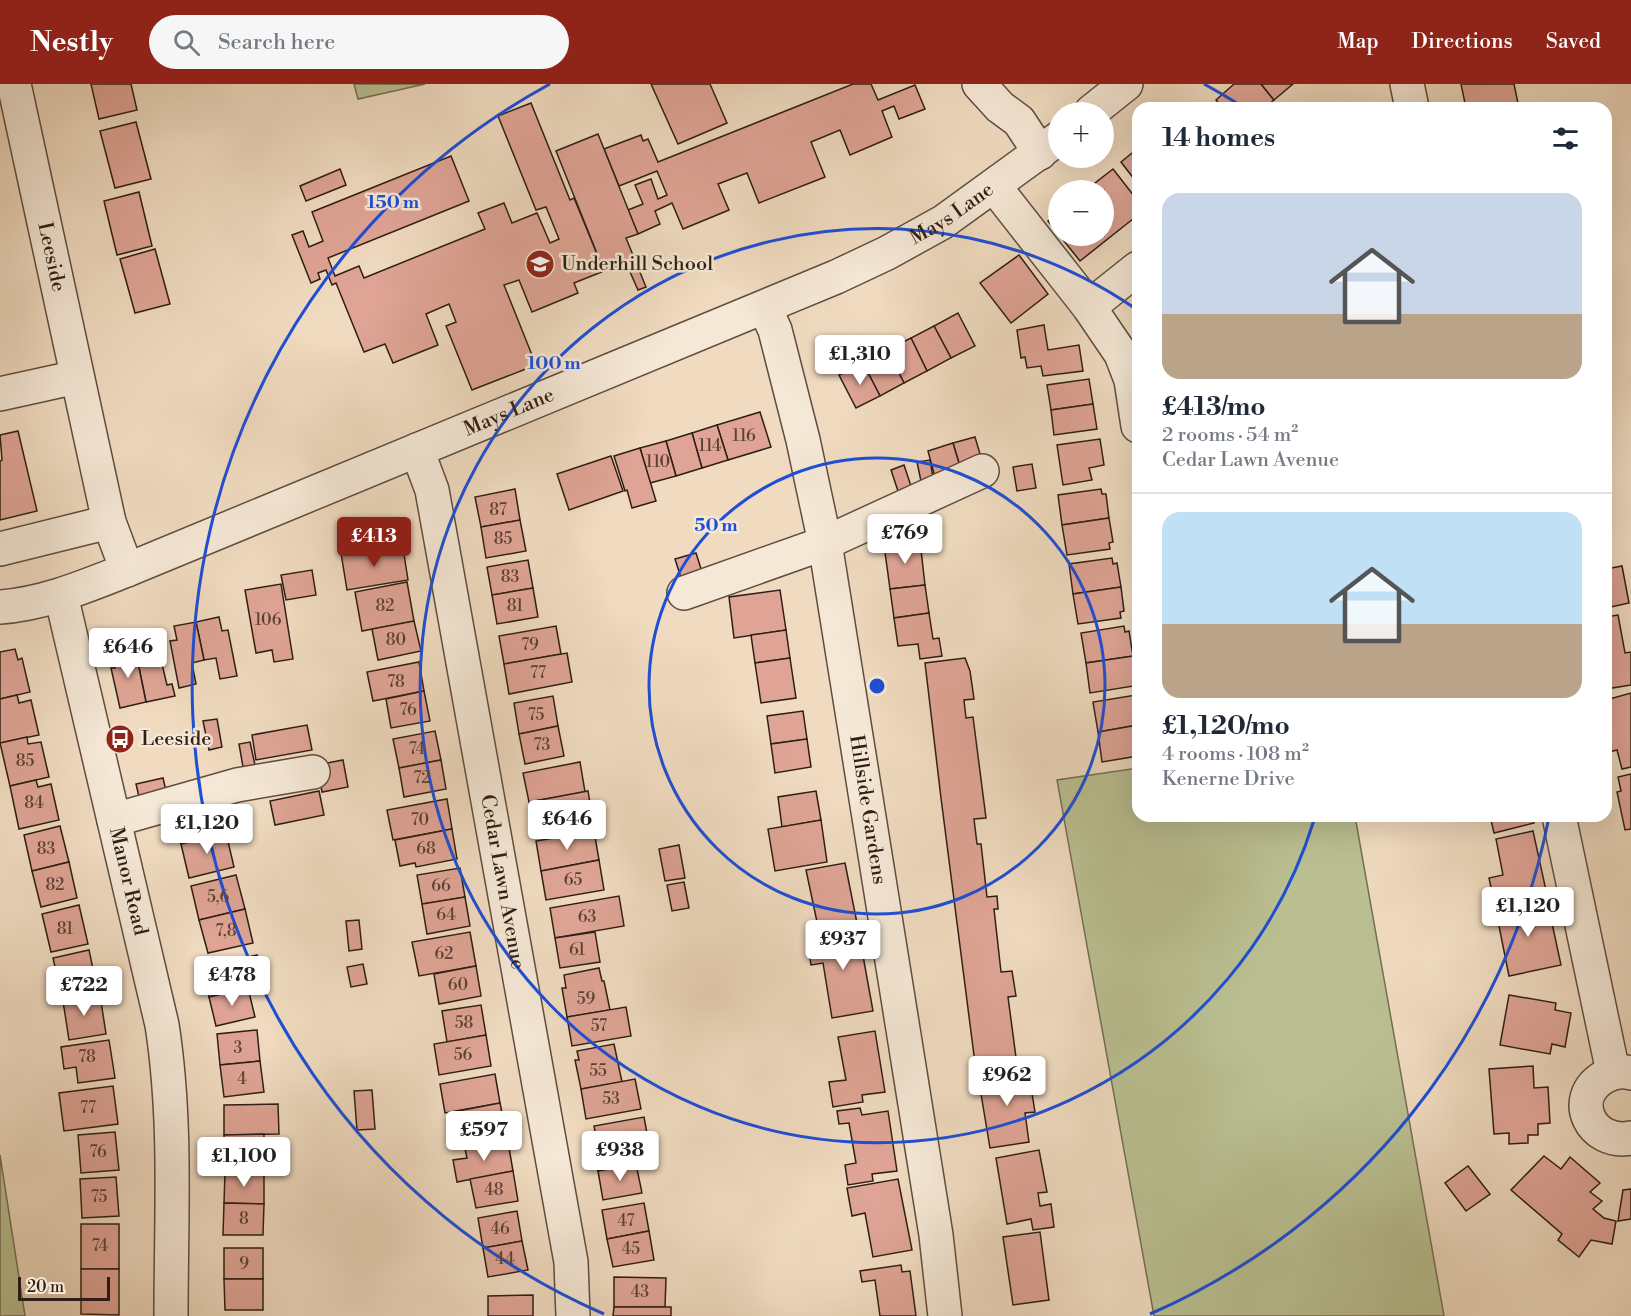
<!DOCTYPE html>
<meta charset="utf-8">
<style>
body{margin:0;font-family:"Libre Bodoni",serif;background:#f6f6f7;color:#1f2937;height:100vh;display:flex;flex-direction:column;font-size:22px;white-space:nowrap}
*{box-sizing:border-box;margin:0}
p{font-size:20px;color:#747a83}
.icon{flex:none;width:33px;height:33px;fill:none;stroke:currentColor;stroke-width:2;stroke-linecap:round;stroke-linejoin:round}
.map{position:relative;flex:1;overflow:hidden}
.details{position:absolute;left:1132px;top:18px;width:480px;height:720px;display:flex;flex-direction:column;background:#fff;border-radius:18px;box-shadow:0 6px 24px #0002}
.details>*{flex:none}
.controls{position:absolute;left:1048px;top:18px;display:grid;gap:12px}
.controls a{display:grid;place-items:center;width:66px;height:66px;border-radius:50%;background:#fff;box-shadow:0 6px 24px #0002;font-size:30px}
.scale{position:absolute;left:18px;bottom:15px;width:92px;box-sizing:border-box;padding-left:6px;border:3px solid #2f1e15;border-top:0;font-size:16px;line-height:21px;white-space:nowrap;color:#2f1e15;-webkit-text-stroke:4px #f5e8d6;paint-order:stroke}
.price{position:absolute;translate:-50% -51px;padding:0 14px;border-radius:6px;background:#fff;color:#222;font-size:20px;line-height:39px;filter:drop-shadow(0 2px 3px #0008)}
.price::after{content:'';position:absolute;left:50%;top:36px;width:18px;height:14px;margin-left:-9px;background:inherit;clip-path:polygon(0 0,100% 0,50% 100%)}
.price.current{background:#8f2418;color:#fff}
ul{padding:0;list-style:none}
li{display:grid;align-content:center;gap:12px;height:318px;padding:0 30px}
li+li{border-top:2px solid #e0e1e3}
li span{display:grid;place-items:center;height:186px;border-radius:18px;color:#555}
li>.icon{margin-inline-start:auto}
span .icon{width:108px;height:108px;fill:#fffc;stroke-width:1}
li b{font-size:26px}
h2{display:flex;justify-content:space-between;align-items:center;height:72px;padding:0 30px;font-size:26px}
header{display:flex;align-items:center;gap:36px;box-sizing:border-box;height:84px;padding:0 30px;background:#8f2418;color:#fff}
header strong{font-size:28px}
nav{display:flex;gap:33px;margin-inline-start:auto;font-size:21px}
.search{width:420px;height:54px;background:#f6f6f7;display:flex;align-items:center;gap:15px;box-sizing:border-box;padding:0 21px;border-radius:33px;color:#747a83;font-size:22px}
.map>svg:first-child{display:block}
.green{fill:#bac092;stroke:#746f54;stroke-width:1.5}
.building{fill:#dfa495;stroke:#2f1e15;stroke-width:1.5}
.lines{fill:none;stroke-linecap:round;stroke-linejoin:round}
.minor-casing{stroke:#5f4d40;stroke-width:36}
.minor{stroke:#f5e8d6;stroke-width:33}
.ring{fill:none;stroke:#1d4ed8;stroke-width:3}
.labels{text-anchor:middle;dominant-baseline:central;stroke-width:5;stroke-linejoin:round;paint-order:stroke}
.number-label{font-size:16px;fill:#5b4035}
.street-label{font-size:20px;fill:#2f1e15;stroke:#f5e8d6}
.poi-label{font-size:20px;fill:#2f1e15;stroke:#f5e8d6;text-anchor:start}
.centre{fill:#1d4ed8;stroke:#f5e8d6;stroke-width:3}
.ring-label{font-size:18px;text-anchor:middle;font-weight:bold;fill:#1d4ed8;stroke:#f5e8d6;stroke-width:5;stroke-linejoin:round;paint-order:stroke}
</style>
<header>
<strong>Nestly</strong>
<div class="search"><svg class="icon" aria-label="search" viewBox="0 0 24 24"><circle cx="10" cy="10" r="6"/><path d="M15 15l6 6"/></svg>Search here</div>
<nav><a>Map</a><a>Directions</a><a>Saved</a></nav>
</header>
<div class="map">
<svg width="1631" height="1232" viewBox="0 0 1631 1232">
<rect width="100%" height="100%" fill="#f0dbc0"/>
<filter id="stains"><feTurbulence type="fractalNoise" baseFrequency=".00333" numOctaves="4"/><feColorMatrix values="0 0 0 0 .2 0 0 0 0 .09 0 0 0 0 .02 0 0 0 .5 -.17"/></filter>
<radialGradient id="worn" r=".72"><stop offset=".6" stop-color="#630" stop-opacity="0"/><stop offset="1" stop-color="#630" stop-opacity=".3"/></radialGradient>
<g class="green">
<path d="M354 0H425L358 15Z"/>
<path d="M1138 684V732H1355L1444 1232H1154L1057 696Z"/>
<path d="M0 1071 25 1232H0Z"/>
</g>
<g class="building">
<path d="M91 0H131L137 26 99 35Z"/>
<path d="M651 0H710L727 39 678 60Z"/>
<path d="M853 0H871L878 16 915 1 925 25 899 35 894 22 882 27 892 53 850 71 840 46 811 58 825 93 759 119 747 89 718 100 729 126 683 145 672 119 655 127 660 140 638 150 628 126 643 120 635 101 651 95 658 115 667 111 657 87 619 102 604 65 641 51 643 57 648 55 658 78Z"/>
<path d="M1234 0H1261L1274 16 1264 24H1223L1216 16Z"/>
<path d="M1261 0H1293L1274 16Z"/>
<path d="M1461 0H1514L1519 24H1466Z"/>
<path d="M531 19 570 116 574 114 604 187 574 199 578 209 532 228 519 196 504 201 536 281 472 306 446 242 456 238 449 220 426 230 438 261 393 279 385 260 364 268 336 199 332 201 326 186 318 189 320 195 311 199 292 151 303 147 309 163 323 157 312 128 451 72 469 117 328 174 335 192 359 182 364 194 485 145 478 129 504 119 512 139 537 129 550 159 559 155 546 123 536 126 498 32Z"/>
<path d="M136 38 151 95 115 104 100 47Z"/>
<path d="M598 50 638 150 626 154 646 203 638 206 626 179 604 187 556 67Z"/>
<path d="M1138 64V100L1121 78Z"/>
<path d="M340 85 346 101 306 117 300 102Z"/>
<path d="M1113 85 1138 117V131L1080 177 1060 152H1104V106H1086Z"/>
<path d="M139 108 152 162 117 171 104 117Z"/>
<path d="M1059 128V151L1048 137Z"/>
<path d="M155 165 170 220 135 229 120 175Z"/>
<path d="M1019 171 1048 210 1011 239 980 199Z"/>
<path d="M958 229 975 262 951 274 934 242Z"/>
<path d="M1044 241 1048 266 1079 261 1083 287 1043 292 1041 282 1027 284 1025 273 1021 274 1017 246Z"/>
<path d="M934 242 951 274 927 287 911 254Z"/>
<path d="M911 254 927 287 904 299 887 266Z"/>
<path d="M887 266 904 299 880 312 863 279Z"/>
<path d="M863 279 880 312 856 324 839 291Z"/>
<path d="M1089 295 1093 320 1051 326 1047 301Z"/>
<path d="M1093 320 1097 345 1054 351 1051 326Z"/>
<path d="M760 328 771 363 728 376 717 341Z"/>
<path d="M717 341 728 376 702 384 692 349Z"/>
<path d="M18 347 37 427 0 436V377L2 376 0 351Z"/>
<path d="M692 349 702 384 676 392 666 357Z"/>
<path d="M975 353 983 380 961 386 953 359Z"/>
<path d="M1100 355 1104 381 1089 384 1092 396 1063 401 1057 361Z"/>
<path d="M666 357 676 392 650 399 640 364Z"/>
<path d="M953 359 961 386 935 393 928 367Z"/>
<path d="M640 364 656 417 632 424 627 406 625 407 614 372Z"/>
<path d="M611 372 623 407 569 426 557 390Z"/>
<path d="M930 376 934 399 922 402 917 378Z"/>
<path d="M1032 380 1036 404 1017 407 1013 383Z"/>
<path d="M904 381 911 402 898 407 891 386Z"/>
<path d="M515 405 520 436 481 443 475 413Z"/>
<path d="M1101 405 1102 410H1106L1109 434 1062 441 1058 411Z"/>
<path d="M926 434 929 455 884 461 882 444 898 438Z"/>
<path d="M1109 434 1113 458 1109 459 1110 465 1067 471 1062 441Z"/>
<path d="M520 436 526 467 486 474 481 443Z"/>
<path d="M920 457 925 501 890 505 884 461Z"/>
<path d="M376 463 377 468 403 464 408 496 347 506 341 469Z"/>
<path d="M696 469 703 491 682 497 675 475Z"/>
<path d="M1112 474 1113 480 1117 479 1121 503 1073 510 1069 480Z"/>
<path d="M528 476 533 504 492 511 487 483Z"/>
<path d="M1622 482 1629 519 1606 524V485Z"/>
<path d="M312 486 316 511 286 516 281 491Z"/>
<path d="M407 498 414 537 362 547 355 508Z"/>
<path d="M281 500 293 575 274 578 272 566 256 569 245 506Z"/>
<path d="M925 501 929 529 894 534 890 505Z"/>
<path d="M1121 503 1124 527 1120 528 1121 534 1078 540 1073 510Z"/>
<path d="M533 504 538 533 497 540 492 511Z"/>
<path d="M780 506 786 546 734 554 729 513Z"/>
<path d="M929 529 933 555 939 554 942 572 920 575 918 560 898 562 894 534Z"/>
<path d="M1618 531 1625 569 1631 568V601L1606 605V533Z"/>
<path d="M219 533 222 547 228 546 237 592 220 595 216 574 204 576 196 538Z"/>
<path d="M414 537 421 567 378 576 372 545Z"/>
<path d="M196 538 204 576 192 579 196 600 179 604 170 557 177 556 174 542Z"/>
<path d="M556 542 561 570 504 580 499 552Z"/>
<path d="M1124 542 1125 548 1129 547 1133 572 1086 579 1081 549Z"/>
<path d="M786 546 790 574 755 579 751 551Z"/>
<path d="M157 559 167 601 172 600 175 612 146 618 135 564Z"/>
<path d="M135 564 146 618 120 624 111 584H115L111 570Z"/>
<path d="M15 565 18 576 22 574 30 608 0 615V568Z"/>
<path d="M567 569 572 598 509 610 504 580Z"/>
<path d="M1133 572 1137 595 1133 596 1134 602 1090 609 1086 579Z"/>
<path d="M790 574 796 614 761 619 755 579Z"/>
<path d="M965 574 970 587 974 615 964 616 966 634 973 633 986 734 974 735 977 760H981L987 813 997 812 998 825H994L1001 888 1012 887 1016 912 1008 913 1017 981 976 987 941 714 925 579Z"/>
<path d="M419 578 424 607 373 617 367 588Z"/>
<path d="M424 607 430 637 391 644 386 615Z"/>
<path d="M1631 609V683L1622 685 1617 666 1609 668 1606 657V630L1609 629 1606 616Z"/>
<path d="M17 611 19 619 31 616 39 651 0 659V615Z"/>
<path d="M1136 611 1138 616V641L1098 648 1093 618Z"/>
<path d="M553 612 558 642 519 650 514 619Z"/>
<path d="M803 627 807 655 771 660 767 632Z"/>
<path d="M217 635 222 663 209 666 203 637Z"/>
<path d="M307 641 312 666 256 676 252 651Z"/>
<path d="M1138 641V672L1102 678 1098 648Z"/>
<path d="M558 642 564 672 525 680 519 650Z"/>
<path d="M435 647 441 676 399 684 393 655Z"/>
<path d="M27 653 28 660 41 658 49 693 10 702 0 659Z"/>
<path d="M807 655 811 683 775 689 771 660Z"/>
<path d="M250 658 255 681 243 683 239 660Z"/>
<path d="M343 676 348 703 322 708 317 681Z"/>
<path d="M441 676 446 705 404 713 399 684Z"/>
<path d="M580 678 585 708 529 718 523 689Z"/>
<path d="M1631 690V745L1625 746 1617 708 1621 707 1618 693Z"/>
<path d="M163 694 167 711 140 717 136 700Z"/>
<path d="M36 696 38 703 51 700 59 736 19 745 10 702Z"/>
<path d="M319 707 324 731 275 741 270 717Z"/>
<path d="M588 707 593 737 534 748 529 718Z"/>
<path d="M816 707 821 736 782 743 778 713Z"/>
<path d="M447 715 452 745 393 756 387 726Z"/>
<path d="M218 716 226 749 181 760 173 727Z"/>
<path d="M1490 732H1532L1534 739 1494 749Z"/>
<path d="M821 736 827 778 775 787 768 745Z"/>
<path d="M60 742 69 778 32 787 24 751Z"/>
<path d="M452 745 457 775 416 783 415 779 400 782 395 756Z"/>
<path d="M594 747 599 776 541 787 536 757Z"/>
<path d="M1533 747 1547 811 1495 822 1489 794 1503 791 1496 755Z"/>
<path d="M226 749 234 783 189 794 181 760Z"/>
<path d="M679 761 685 794 665 797 659 765Z"/>
<path d="M599 776 604 806 546 816 541 787Z"/>
<path d="M69 778 77 814 41 823 32 787Z"/>
<path d="M845 779 858 844 820 852 806 786Z"/>
<path d="M460 784 465 813 422 820 417 791Z"/>
<path d="M236 791 245 825 199 836 191 802Z"/>
<path d="M684 798 689 824 672 827 667 801Z"/>
<path d="M619 812 624 842 555 854 550 824Z"/>
<path d="M465 813 470 842 427 850 422 820Z"/>
<path d="M1547 816 1561 881 1509 892 1496 827Z"/>
<path d="M79 821 88 860 51 868 42 830Z"/>
<path d="M245 825 253 859 208 869 199 836Z"/>
<path d="M359 836 362 865 349 867 346 837Z"/>
<path d="M858 844 873 927 832 934 823 879 811 881 807 854Z"/>
<path d="M470 848 476 882 419 892 412 858Z"/>
<path d="M595 848 600 878 560 884 555 854Z"/>
<path d="M89 866 97 904 62 912 53 874Z"/>
<path d="M257 871 264 900 209 913 203 883Z"/>
<path d="M363 880 367 900 351 903 347 883Z"/>
<path d="M476 882 481 912 439 920 434 890Z"/>
<path d="M599 884 602 897H604L610 926 567 933 562 904H566L564 891Z"/>
<path d="M248 904 255 933 216 942 209 913Z"/>
<path d="M100 911 106 950 69 956 63 917Z"/>
<path d="M1509 911 1556 919 1555 926 1571 929 1565 963 1552 960 1550 970 1500 961Z"/>
<path d="M481 921 486 951 447 958 442 927Z"/>
<path d="M626 923 631 952 572 962 567 933Z"/>
<path d="M257 946 260 977 220 981 217 950Z"/>
<path d="M875 947 885 1008 862 1011 863 1018 833 1023 829 998 846 996 838 953Z"/>
<path d="M486 951 491 982 439 991 434 960Z"/>
<path d="M109 956 115 994 78 999 76 983 64 985 61 963Z"/>
<path d="M614 960 622 998 581 1005 575 976H579L577 967Z"/>
<path d="M260 977 264 1008 224 1013 220 981Z"/>
<path d="M1533 982 1534 1004 1548 1003 1550 1039 1538 1040V1051H1528V1059L1509 1060V1049L1494 1050 1489 985Z"/>
<path d="M1028 985 1035 1028 1025 1029 1029 1058 990 1064 978 992Z"/>
<path d="M495 990 500 1019 445 1029 440 1000Z"/>
<path d="M635 995 641 1025 586 1035 581 1005Z"/>
<path d="M113 1002 118 1040 64 1047 59 1009Z"/>
<path d="M372 1006 375 1045 357 1046 354 1007Z"/>
<path d="M500 1019 506 1048 464 1055 458 1027Z"/>
<path d="M278 1020 279 1050 224 1051V1021Z"/>
<path d="M860 1024 862 1031 888 1027 897 1087 872 1090 873 1097 848 1101 845 1081 856 1079 849 1039 839 1040 837 1027Z"/>
<path d="M644 1033 652 1077 598 1087 593 1058 597 1057 594 1042Z"/>
<path d="M115 1048 119 1086 81 1089 78 1051Z"/>
<path d="M264 1050V1081L225 1082 224 1051Z"/>
<path d="M508 1058 513 1087 457 1098 453 1076 467 1074 465 1065Z"/>
<path d="M1039 1066 1047 1108 1038 1109 1040 1122 1051 1120 1054 1143 1033 1146 1031 1135 1007 1140 996 1074Z"/>
<path d="M1544 1072 1561 1085 1570 1073 1600 1099 1590 1108 1602 1117 1593 1125 1604 1134 1616 1137 1612 1160 1591 1156 1579 1173 1558 1156 1562 1150 1511 1106Z"/>
<path d="M636 1080 642 1109 603 1116 598 1087Z"/>
<path d="M1468 1082 1490 1110 1466 1127 1445 1099Z"/>
<path d="M513 1087 518 1117 476 1124 470 1095Z"/>
<path d="M225 1088H264V1120L224 1119Z"/>
<path d="M116 1093 119 1132 82 1134 80 1095Z"/>
<path d="M898 1095 912 1166 873 1173 865 1129 852 1132 847 1104Z"/>
<path d="M1631 1105V1135L1618 1137 1623 1106Z"/>
<path d="M224 1119 264 1120 263 1151H223Z"/>
<path d="M644 1119 649 1147 607 1155 602 1126Z"/>
<path d="M517 1127 522 1157 483 1164 478 1134Z"/>
<rect x="81" y="1140" width="38" height="45"/>
<path d="M649 1147 654 1176 613 1183 607 1155Z"/>
<path d="M1040 1148 1049 1216 1013 1221 1003 1153Z"/>
<path d="M522 1157 528 1186 488 1193 483 1164Z"/>
<rect x="224" y="1164" width="39" height="31"/>
<path d="M901 1181 902 1188 910 1187 916 1232H880L875 1196 862 1198 860 1187Z"/>
<path d="M81 1185H119V1231L81 1230Z"/>
<path d="M614 1193 666 1194 665 1223H614Z"/>
<path d="M224 1195H263V1226H225Z"/>
<path d="M533 1211V1232H488V1212Z"/>
<path d="M614 1223H671V1232H613Z"/>
</g>
<g class="lines">
<g class="minor-casing">
<g id="minor">
<path id="s1" d="M14 0 109 438 127 486"/>
<path d="M979 0 1000 23 1019 37 1040 69"/>
<path d="M1407 0 1412 24"/>
<path d="M1091 28 1126 0"/>
<path d="M994 102 1089 223 1121 270 1131 296 1138 342"/>
<path d="M1089 223 1138 184"/>
<path id="s2" d="M765 224 775 246 803 356 825 459 936 1151 945 1232"/>
<path d="M0 310 77 293"/>
<path id="s3" d="M417 366 432 406 571 1178 573 1232"/>
<path d="M0 465 109 438"/>
<path d="M684 509 825 459 982 387"/>
<path id="s4" d="M61 511 162 941C177 1037 171 1135 171 1232"/>
<path id="s5" d="M0 523C44 520 86 502 127 486L836 193 887 169 943 138 1059 54"/>
<path d="M1559 732 1613 988"/>
<path d="M114 736 237 701 313 688"/>
<path d="M1631 989C1621 986 1613 988 1604 993 1568 1014 1591 1062 1631 1054"/>
</g>
</g>
<use href="#minor" class="minor"/>
</g>
<g class="ring">
<circle cx="877" cy="602" r="228"/>
<path d="M1314 736A457 457 0 1 1 1136 225"/>
<path d="M1549 733A685 685 0 0 1 1150 1230M604 1230A685 685 0 0 1 550 0M1204 0A685 685 0 0 1 1240 21"/>
</g>
<defs>
<g id="school-disc" transform="scale(1.5)"><circle r="9.5" fill="#8f2418" stroke="#f5e8d6"/><path d="M0-5L7-2L0 1L-7-2ZM-4 1L0 2.5L4 1V4Q0 6-4 4Z" fill="#fff"/></g>
<g id="bus-disc" transform="scale(1.5)"><circle r="9.5" fill="#8f2418" stroke="#f5e8d6"/><path d="M-5-6H5V4H4V6H2V4H-2V6H-4V4H-5ZM-3.5-4V0h7V-4ZM-3.5 1.2v1.5H-2V1.2ZM2 1.2v1.5H3.5V1.2Z" fill="#fff"/></g>
</defs>
<g fill-rule="evenodd">
<use href="#school-disc" x="540" y="180"/>
<use href="#bus-disc" x="120" y="655"/>
</g>
<g class="labels">
<g class="number-label">
<text x="744" y="352">116</text>
<text x="710" y="362">114</text>
<text x="658" y="378">110</text>
<text x="498" y="426">87</text>
<text x="503" y="455">85</text>
<text x="510" y="493">83</text>
<text x="385" y="522">82</text>
<text x="515" y="522">81</text>
<text x="268" y="536">106</text>
<text x="396" y="556">80</text>
<text x="530" y="561">79</text>
<text x="538" y="589">77</text>
<text x="396" y="598">78</text>
<text x="408" y="626">76</text>
<text x="536" y="631">75</text>
<text x="542" y="661">73</text>
<text x="417" y="665">74</text>
<text x="25" y="677">85</text>
<text x="422" y="694">72</text>
<text x="34" y="719">84</text>
<text x="420" y="736">70</text>
<text x="46" y="765">83</text>
<text x="426" y="765">68</text>
<text x="573" y="796">65</text>
<text x="55" y="801">82</text>
<text x="441" y="802">66</text>
<text x="218" y="813">5,6</text>
<text x="446" y="831">64</text>
<text x="587" y="833">63</text>
<text x="65" y="845">81</text>
<text x="226" y="847">7,8</text>
<text x="577" y="866">61</text>
<text x="444" y="870">62</text>
<text x="458" y="901">60</text>
<text x="586" y="915">59</text>
<text x="464" y="939">58</text>
<text x="599" y="942">57</text>
<text x="238" y="964">3</text>
<text x="463" y="971">56</text>
<text x="87" y="973">78</text>
<text x="598" y="987">55</text>
<text x="242" y="995">4</text>
<text x="611" y="1015">53</text>
<text x="88" y="1024">77</text>
<text x="98" y="1068">76</text>
<text x="494" y="1106">48</text>
<text x="99" y="1113">75</text>
<text x="244" y="1135">8</text>
<text x="626" y="1137">47</text>
<text x="500" y="1145">46</text>
<text x="100" y="1162">74</text>
<text x="631" y="1165">45</text>
<text x="505" y="1175">44</text>
<text x="244" y="1180">9</text>
<text x="640" y="1208">43</text>
</g>
<g class="street-label">
<text stroke="none"><textPath href="#s5" startOffset="1032">Mays Lane</textPath></text>
<text stroke="none"><textPath href="#s1" startOffset="177">Leeside</textPath></text>
<text stroke="none"><textPath href="#s5" startOffset="546">Mays Lane</textPath></text>
<text stroke="none"><textPath href="#s2" startOffset="513">Hillside Gardens</textPath></text>
<text stroke="none"><textPath href="#s4" startOffset="294">Manor Road</textPath></text>
<text stroke="none"><textPath href="#s3" startOffset="441">Cedar Lawn Avenue</textPath></text>
</g>
<g class="poi-label">
<text x="561" y="180">Underhill School</text>
<text x="141" y="655">Leeside</text>
</g>
</g>
<circle cx="877" cy="602" r="9" class="centre"/>
<g class="ring-label">
<text x="393" y="124">150 m</text>
<text x="554" y="285">100 m</text>
<text x="716" y="447">50 m</text>
</g>
<rect width="100%" height="100%" filter="url(#stains)"/>
<rect width="100%" height="100%" fill="url(#worn)"/>
</svg>
<div class="controls">
<a>+</a>
<a>−</a>
</div>
<div class="scale">20 m</div>
<b class="price" style="left:860px;top:302px">£1,310</b>
<b class="price" style="left:905px;top:481px">£769</b>
<b class="price current" style="left:374px;top:484px">£413</b>
<b class="price" style="left:128px;top:595px">£646</b>
<b class="price" style="left:567px;top:767px">£646</b>
<b class="price" style="left:207px;top:771px">£1,120</b>
<b class="price" style="left:1528px;top:854px">£1,120</b>
<b class="price" style="left:843px;top:887px">£937</b>
<b class="price" style="left:232px;top:923px">£478</b>
<b class="price" style="left:84px;top:933px">£722</b>
<b class="price" style="left:1007px;top:1023px">£962</b>
<b class="price" style="left:484px;top:1078px">£597</b>
<b class="price" style="left:620px;top:1098px">£938</b>
<b class="price" style="left:244px;top:1104px">£1,100</b>
<section class="details">
<h2>14 homes<svg class="icon" aria-label="filters" viewBox="0 0 24 24"><path d="M4 7h16M4 17h16"/><circle cx="9" cy="7" r="2"/><circle cx="15" cy="17" r="2"/></svg></h2>
<ul>
<li><span style="background:linear-gradient(#c9d6e8 65%,#b9a48a 0)"><svg class="icon" aria-label="home" viewBox="0 0 24 24"><path d="M3 11l9-7 9 7M6 9v11h12V9"/></svg></span><div><b>£413/mo</b><p>2 rooms · 54 m²</p><p>Cedar Lawn Avenue</p></div></li>
<li><span style="background:linear-gradient(#bfe0f5 60%,#b9a48a 0)"><svg class="icon" aria-label="home" viewBox="0 0 24 24"><path d="M3 11l9-7 9 7M6 9v11h12V9"/></svg></span><div><b>£1,120/mo</b><p>4 rooms · 108 m²</p><p>Kenerne Drive</p></div></li>
</ul>
</section>
</div>
